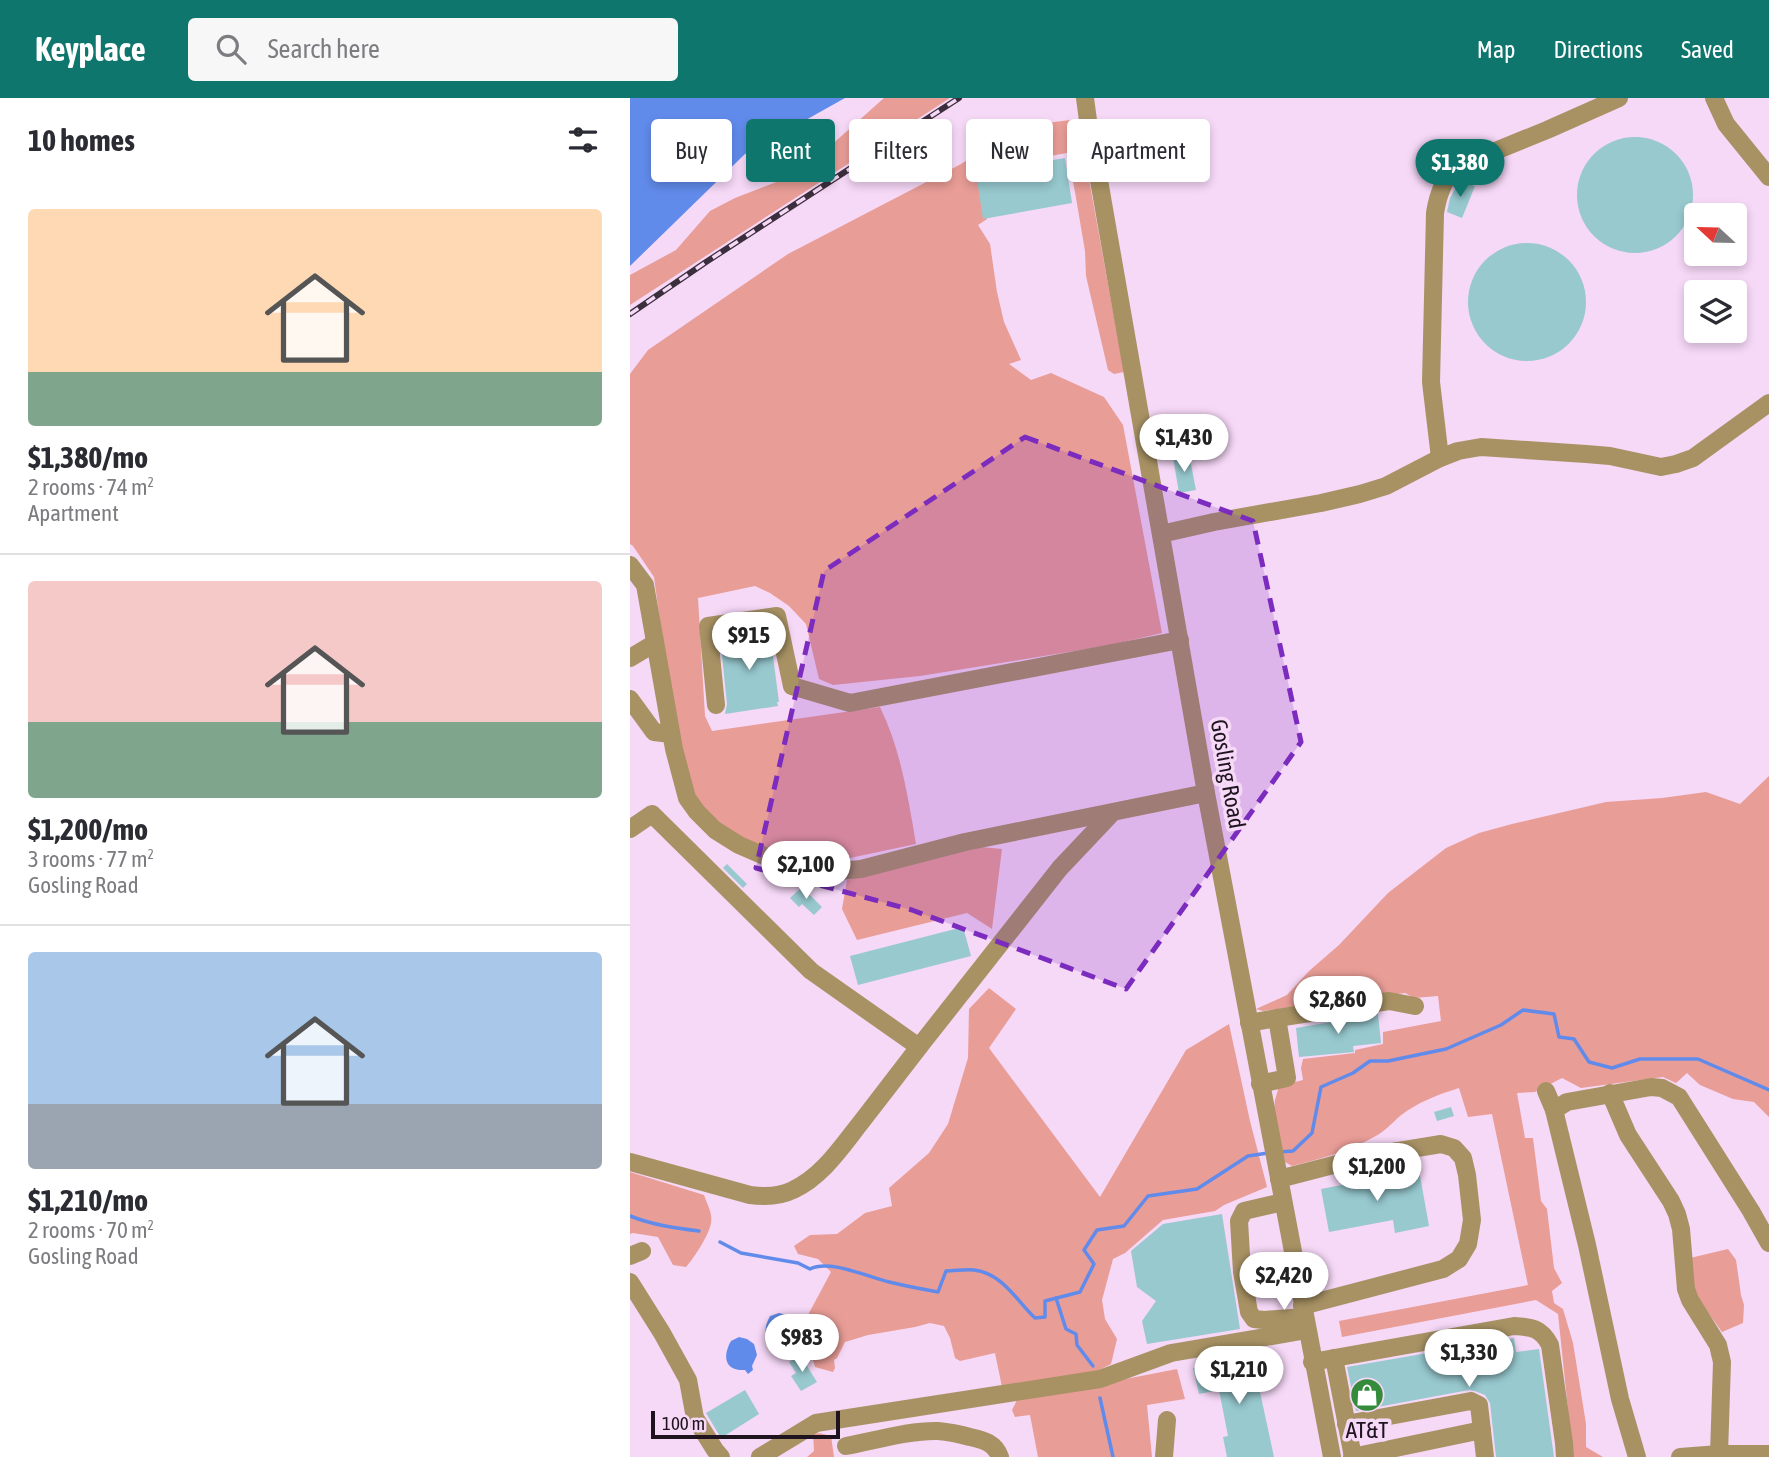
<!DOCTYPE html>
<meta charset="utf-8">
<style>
body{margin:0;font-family:"Asap Condensed",sans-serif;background:#f7f7f7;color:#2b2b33;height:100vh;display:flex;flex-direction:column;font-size:26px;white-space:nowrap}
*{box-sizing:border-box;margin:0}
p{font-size:23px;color:#7c7c81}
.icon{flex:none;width:38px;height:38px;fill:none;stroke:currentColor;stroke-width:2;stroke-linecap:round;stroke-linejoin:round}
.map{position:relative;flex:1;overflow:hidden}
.drawer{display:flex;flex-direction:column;background:#fff;width:630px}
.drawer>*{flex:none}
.banner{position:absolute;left:21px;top:21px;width:665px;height:63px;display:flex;gap:14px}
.needle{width:46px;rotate:292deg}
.buttons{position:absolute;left:1054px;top:105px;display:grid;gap:14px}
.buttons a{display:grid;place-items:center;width:63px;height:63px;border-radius:7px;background:#fff;box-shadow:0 4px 10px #0003;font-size:35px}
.scale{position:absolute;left:21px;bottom:18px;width:189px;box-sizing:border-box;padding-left:7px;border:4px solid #1e131e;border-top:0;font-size:19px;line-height:24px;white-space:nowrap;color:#1e131e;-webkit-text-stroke:5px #f6d8f7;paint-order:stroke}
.price{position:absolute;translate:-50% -60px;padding:0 16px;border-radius:24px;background:#fff;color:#222;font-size:23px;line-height:46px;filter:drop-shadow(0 2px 4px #0008)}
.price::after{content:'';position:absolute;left:50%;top:42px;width:21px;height:16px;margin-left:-10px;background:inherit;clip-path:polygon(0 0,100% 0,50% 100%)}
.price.on{background:#0f766e;color:#fff}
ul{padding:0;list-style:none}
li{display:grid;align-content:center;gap:14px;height:371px;padding:0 28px}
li+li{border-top:2px solid #e1e1e2}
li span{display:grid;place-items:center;height:217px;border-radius:7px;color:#555}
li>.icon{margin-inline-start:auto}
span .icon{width:126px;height:126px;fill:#fffc;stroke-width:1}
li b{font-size:30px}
h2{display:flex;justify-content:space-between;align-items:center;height:84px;padding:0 28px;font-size:30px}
.pill{padding:0 24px;border-radius:7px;background:#fff;box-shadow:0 4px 10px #0003;font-size:24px;line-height:63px}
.pill.on{background:#0f766e;color:#fff}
header{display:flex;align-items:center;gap:42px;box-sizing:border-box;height:98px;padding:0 35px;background:#0f766e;color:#fff}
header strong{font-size:33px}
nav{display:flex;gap:38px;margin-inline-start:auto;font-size:24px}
.search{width:490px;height:63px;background:#f7f7f7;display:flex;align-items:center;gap:18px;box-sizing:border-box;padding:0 24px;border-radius:7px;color:#7c7c81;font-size:26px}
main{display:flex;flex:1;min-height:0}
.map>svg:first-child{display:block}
.green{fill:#e99d97}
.water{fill:#618beb}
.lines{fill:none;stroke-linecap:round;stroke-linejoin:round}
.stream{stroke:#618beb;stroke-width:3.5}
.building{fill:#97c9cf}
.minor{stroke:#a89264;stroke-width:18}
.rail-casing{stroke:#3c2f3d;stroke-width:6}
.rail{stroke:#f6d8f7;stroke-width:3.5;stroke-dasharray:10;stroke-linecap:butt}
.marked{fill:#7b2cbf;fill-opacity:0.2;stroke:#7b2cbf;stroke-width:5;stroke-dasharray:14 9;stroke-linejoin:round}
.labels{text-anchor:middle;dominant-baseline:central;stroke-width:7;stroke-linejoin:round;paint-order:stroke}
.street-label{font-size:23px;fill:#1e131e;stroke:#f6d8f7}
.poi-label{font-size:23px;fill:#1e131e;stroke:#f6d8f7}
</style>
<header>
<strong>Keyplace</strong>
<div class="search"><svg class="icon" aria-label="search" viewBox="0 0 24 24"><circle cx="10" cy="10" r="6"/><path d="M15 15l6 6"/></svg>Search here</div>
<nav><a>Map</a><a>Directions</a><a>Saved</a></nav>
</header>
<main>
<section class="drawer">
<h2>10 homes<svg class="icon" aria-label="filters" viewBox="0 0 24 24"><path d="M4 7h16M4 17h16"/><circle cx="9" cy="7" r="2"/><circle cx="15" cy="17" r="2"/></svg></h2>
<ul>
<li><span style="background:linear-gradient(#ffd9b3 75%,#7fa58c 0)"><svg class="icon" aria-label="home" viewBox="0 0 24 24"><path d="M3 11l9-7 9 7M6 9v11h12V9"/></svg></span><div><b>$1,380/mo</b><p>2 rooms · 74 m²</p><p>Apartment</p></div></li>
<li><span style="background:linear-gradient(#f6c9c9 65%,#7fa58c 0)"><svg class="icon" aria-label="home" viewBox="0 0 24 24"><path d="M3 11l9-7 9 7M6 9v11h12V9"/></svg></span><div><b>$1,200/mo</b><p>3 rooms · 77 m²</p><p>Gosling Road</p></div></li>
<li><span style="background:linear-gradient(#a9c7e8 70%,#9aa5b1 0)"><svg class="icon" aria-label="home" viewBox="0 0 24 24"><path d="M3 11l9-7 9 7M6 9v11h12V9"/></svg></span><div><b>$1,210/mo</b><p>2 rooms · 70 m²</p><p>Gosling Road</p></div></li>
</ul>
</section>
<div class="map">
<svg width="1139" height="1359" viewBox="0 0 1139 1359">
<rect width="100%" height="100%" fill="#f6d8f7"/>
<g class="green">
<path d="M254 0H320L0 207V177L46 152 80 113 105 100 170 75Z"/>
<path d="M448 21 494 274 484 276 478 272 456 178 455 153 445 94 437 55 353 70 357 121 348 127 360 146 367 194 374 224 391 262 379 266 401 282 421 275 474 299 493 327 532 535 476 548 290 578 203 587 189 581 176 526 159 508 140 495 125 488 68 500 75 618 82 633 250 609C271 652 278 699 286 746L220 760 170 751 126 749 95 729 72 710 57 687 37 576 24 479 3 448 0 446V276L18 252 158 156 331 66 373 39 393 28Z"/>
<path d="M1139 678V1019L1124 1004 1103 1001 1070 987 1057 975 1046 985 1033 979 951 990 932 980 905 994 887 995 895 1040H903L911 1103 917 1111 924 1170 932 1185 922 1193 924 1205 933 1211 943 1245 956 1326V1349L973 1359H943L928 1216 906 1202 712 1239 709 1223 898 1187 862 1016 838 1019 829 990C807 997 788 1004 770 1018 761 1026 754 1034 744 1039 719 1053 690 1061 662 1068L655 1064 644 1012 645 1002 649 988 673 982 671 970 673 961 725 955V952L753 946V934L811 923 808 898 784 900 775 895 633 913 626 911 657 897 679 873 709 847 758 795 816 750 849 735 882 726 976 704 1032 700 1076 694 1110 706Z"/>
<path d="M341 748 372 751 362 831 337 815 227 842 212 811 217 782 304 760Z"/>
<path d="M359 890 386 911 359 950 470 1099 556 952 599 926 620 1023 637 1089 594 1107 585 1113 533 1122 495 1155 483 1161 472 1202 475 1221 487 1241 481 1266 465 1274 372 1289 365 1255 330 1263 325 1260 320 1240 314 1228 300 1225 285 1229 238 1237 215 1244 207 1260 204 1262 205 1270 203 1274 185 1269 177 1240 179 1215 201 1174 188 1161 168 1156 164 1148 180 1137 207 1136 235 1115 262 1108 259 1090 299 1055 318 1026 338 960 339 911Z"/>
<path d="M0 1074 74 1097C77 1106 83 1116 81 1125 79 1137 64 1160 56 1169L43 1167 28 1139 3 1135 0 1136Z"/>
<path d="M1098 1151 1106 1162 1111 1197 1114 1207 1113 1225 1092 1234 1065 1196 1060 1160Z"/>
<path d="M547 1271 555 1301 517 1307 522 1359H408L400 1317 385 1319 382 1312 387 1302Z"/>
<path d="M189 1335 201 1338 204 1359H177L184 1353 183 1336Z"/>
</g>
<g class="water">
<path d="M0 0H215L115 56 0 168Z"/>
<path d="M149 1215C161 1218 162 1220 166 1232L162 1243 163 1247 158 1252 155 1247C135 1248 131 1234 140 1218Z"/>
<path d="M109 1239 117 1241 124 1246 127 1257 122 1268 123 1272 118 1276 115 1272C95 1273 92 1259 101 1243Z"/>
</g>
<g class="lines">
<g class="stream">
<path d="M649 1054 663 1053 682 1035 691 989 723 975 740 963H758L816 951 871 927 893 912 924 916 929 939 944 941 959 964 982 970 1010 961H1068L1139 992"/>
<path d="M0 1118C23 1127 45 1130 69 1133"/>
<path d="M90 1144 111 1155 168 1165 180 1171C200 1161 238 1179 259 1184 275 1188 292 1191 308 1194L316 1173C325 1173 335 1171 344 1172 372 1175 387 1203 405 1220L415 1219V1203L450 1194 464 1166 454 1152 467 1132 494 1128 518 1098 567 1091 618 1058 638 1055"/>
<path d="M426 1200 436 1231 446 1236 447 1247 463 1268"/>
<path d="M470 1300 483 1359"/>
</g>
</g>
<g class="building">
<circle cx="1005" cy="97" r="58"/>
<path d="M435 60 442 105 353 121 346 75Z"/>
<path d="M830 82 845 88 832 120 817 114 820 100Z"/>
<circle cx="897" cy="204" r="59"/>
<path d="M559 356 566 392 549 395 543 359Z"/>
<path d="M135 531 138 552 142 551 149 604H147L148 608 95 616 97 606 90 538Z"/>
<path d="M97 766 117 786 113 790 93 770Z"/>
<path d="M172 789 192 809 184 817 172 806 169 809 160 800Z"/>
<path d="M333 829 341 858 228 887 220 858Z"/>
<path d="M748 916 751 945 723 948 724 954 669 959 666 930Z"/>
<path d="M821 1009 824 1018 807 1023 804 1014Z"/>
<path d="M789 1072 799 1128 765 1135 763 1122 699 1134 691 1091Z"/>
<path d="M592 1116 610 1231 517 1246 512 1223 526 1203 507 1189 501 1153 533 1126Z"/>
<path d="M884 1240 886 1254 909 1251 924 1359H866L860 1305 855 1297 845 1293 839 1292 726 1313 717 1269Z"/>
<path d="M170 1257 187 1284 171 1293 161 1278 166 1275 159 1264Z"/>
<path d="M622 1257 644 1359H597L593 1339 598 1338 589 1292 569 1296 563 1270Z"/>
<path d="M115 1292 129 1316 91 1340 76 1315Z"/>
</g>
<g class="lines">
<g class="minor">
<path d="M455 0 459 30 470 88 576 695 702 1359"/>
<path d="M1084 0 1096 26 1139 79"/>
<path d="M810 360 801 284 805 115C808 97 813 82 826 69L917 32 989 0"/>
<path d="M531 436 584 424 691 405 730 396 756 388 810 360 828 353 851 349 956 356 980 358 1031 369 1046 366 1063 360 1139 305"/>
<path d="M0 467 15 487 44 651 57 700 67 714 85 732 109 747 132 757 159 767 183 771 210 773 231 771 335 744 576 695"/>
<path d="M0 560 25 545"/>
<path d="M0 601 24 634 41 636"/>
<path d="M86 607 78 528 147 518 162 588 220 605 550 542"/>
<path d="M0 731 22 716 181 873 289 949 430 770 482 715"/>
<path d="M647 920 759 903 785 908"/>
<path d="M619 925 647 920 657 980 630 986"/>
<path d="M916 993 924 1012 957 1147 990 1301 1007 1359"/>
<path d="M980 995 998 1037 1041 1103 1047 1116 1051 1131 1056 1191 1060 1202 1088 1247 1092 1264 1089 1356"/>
<path d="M924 1012 937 1004 1021 989 1032 990 1049 999 1121 1113 1139 1145"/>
<path d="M0 1064 120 1097C135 1099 149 1099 163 1092 193 1078 212 1048 232 1023 251 998 270 974 289 949"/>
<path d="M649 1081 738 1058 811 1046 824 1050 833 1060 837 1077 842 1122 838 1146 829 1161 813 1171 672 1208"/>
<path d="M653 1104 614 1113 609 1123 612 1174 619 1214 624 1221 634 1222 674 1219"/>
<path d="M0 1158 12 1153"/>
<path d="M0 1184 32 1235 58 1282 65 1320 85 1352 91 1359"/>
<path d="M704 1260 723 1359"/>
<path d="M682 1264 884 1228C902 1229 911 1230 920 1247L934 1345 935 1359"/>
<path d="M716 1326 841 1303 849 1307 855 1359"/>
<path d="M216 1348C244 1343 280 1332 308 1333 319 1334 329 1336 340 1339 354 1342 365 1345 370 1359"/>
<path d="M130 1359 186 1325 470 1281 541 1255 677 1232"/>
<path d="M534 1359 537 1322"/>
<path d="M722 1359 852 1332"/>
<path d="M1050 1359 1089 1356H1139"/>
</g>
<g class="rail-casing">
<path id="rail" d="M0 216 76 164 329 0"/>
</g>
<use href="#rail" class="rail"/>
</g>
<path class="marked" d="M395 339 623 423 671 644 496 891 282 812 126 770 194 473Z"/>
<defs>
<g id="shop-disc" transform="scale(1.75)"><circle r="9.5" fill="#338b3b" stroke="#f6d8f7"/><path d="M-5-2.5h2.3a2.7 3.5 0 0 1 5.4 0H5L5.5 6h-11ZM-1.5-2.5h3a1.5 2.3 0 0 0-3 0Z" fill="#fff"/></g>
</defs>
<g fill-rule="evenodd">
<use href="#shop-disc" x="737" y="1297"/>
</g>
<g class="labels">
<g class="street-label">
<text transform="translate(598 676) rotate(80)">Gosling Road</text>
</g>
<g class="poi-label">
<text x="737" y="1332">AT&amp;T</text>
</g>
</g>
</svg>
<div class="buttons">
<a><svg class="needle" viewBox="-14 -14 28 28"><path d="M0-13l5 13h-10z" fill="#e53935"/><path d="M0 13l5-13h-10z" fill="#7c7c81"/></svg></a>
<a><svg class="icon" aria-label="layers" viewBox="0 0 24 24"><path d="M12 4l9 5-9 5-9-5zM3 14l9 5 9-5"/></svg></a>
</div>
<div class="scale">100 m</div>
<b class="price on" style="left:830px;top:101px">$1,380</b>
<b class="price" style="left:554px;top:376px">$1,430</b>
<b class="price" style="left:119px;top:574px">$915</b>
<b class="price" style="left:176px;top:803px">$2,100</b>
<b class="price" style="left:708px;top:938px">$2,860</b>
<b class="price" style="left:747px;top:1105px">$1,200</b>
<b class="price" style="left:654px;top:1214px">$2,420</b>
<b class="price" style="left:172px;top:1276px">$983</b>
<b class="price" style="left:839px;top:1291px">$1,330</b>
<b class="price" style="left:609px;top:1308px">$1,210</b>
<div class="banner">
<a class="pill">Buy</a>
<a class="pill on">Rent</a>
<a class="pill">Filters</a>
<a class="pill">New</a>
<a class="pill">Apartment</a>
</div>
</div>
</main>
